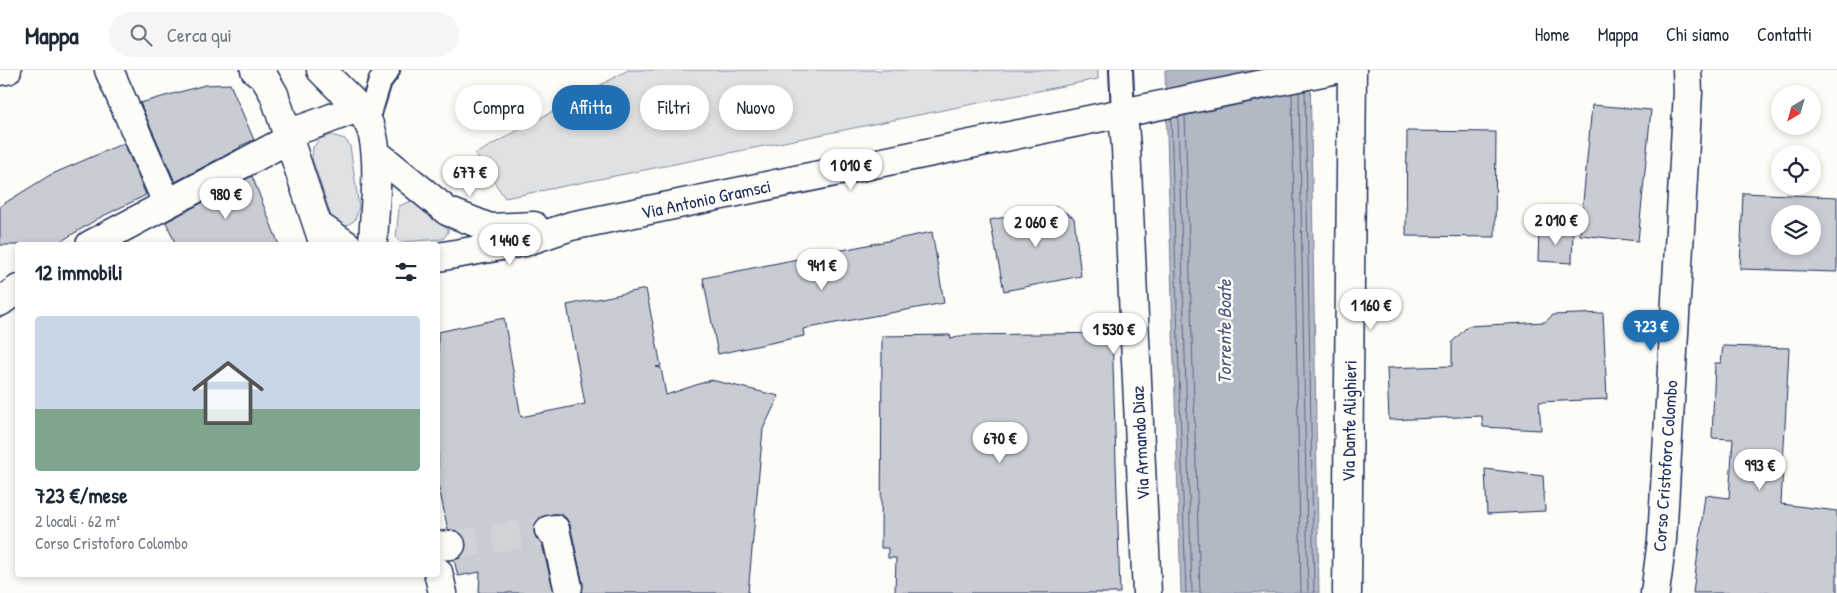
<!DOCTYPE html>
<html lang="it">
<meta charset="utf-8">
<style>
body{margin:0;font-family:"Patrick Hand",sans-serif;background:#f6f6f7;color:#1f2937;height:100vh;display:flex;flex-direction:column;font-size:19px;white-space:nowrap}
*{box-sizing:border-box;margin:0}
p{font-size:16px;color:#747a83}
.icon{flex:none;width:28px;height:28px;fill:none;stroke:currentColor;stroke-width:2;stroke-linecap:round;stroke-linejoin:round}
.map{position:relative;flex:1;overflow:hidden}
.panel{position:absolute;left:15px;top:172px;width:425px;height:335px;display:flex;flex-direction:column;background:#fff;border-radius:5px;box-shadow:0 2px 8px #0003}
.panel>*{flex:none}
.banner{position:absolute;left:455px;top:15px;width:475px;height:45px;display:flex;gap:10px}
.needle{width:32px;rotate:217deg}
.tools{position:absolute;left:1771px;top:15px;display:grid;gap:10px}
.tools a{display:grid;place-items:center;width:50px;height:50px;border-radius:50%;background:#fff;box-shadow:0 2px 8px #0003;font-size:25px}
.price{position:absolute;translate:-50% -42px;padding:0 11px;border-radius:18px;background:#fff;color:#222;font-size:16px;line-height:32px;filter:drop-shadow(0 1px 2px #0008)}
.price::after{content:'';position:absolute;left:50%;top:30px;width:15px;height:11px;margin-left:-8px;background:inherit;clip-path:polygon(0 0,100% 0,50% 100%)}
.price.selected{background:#1f6fb2;color:#fff}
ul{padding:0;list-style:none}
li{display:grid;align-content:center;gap:10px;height:265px;padding:0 20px}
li+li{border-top:1px solid #e0e1e3}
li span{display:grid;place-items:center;height:155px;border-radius:5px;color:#555}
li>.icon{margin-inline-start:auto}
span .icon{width:90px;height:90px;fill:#fffc;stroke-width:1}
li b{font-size:21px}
h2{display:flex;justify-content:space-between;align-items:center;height:60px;padding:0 20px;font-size:21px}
.chip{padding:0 18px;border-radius:22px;background:#fff;box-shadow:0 2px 8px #0003;font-size:18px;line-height:45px}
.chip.selected{background:#1f6fb2;color:#fff}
header{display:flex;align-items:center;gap:30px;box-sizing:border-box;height:70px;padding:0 25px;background:#fff;border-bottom:1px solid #e0e1e3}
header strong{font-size:24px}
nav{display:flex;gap:28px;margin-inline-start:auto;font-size:18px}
.search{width:350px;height:45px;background:#f6f6f7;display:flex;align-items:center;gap:12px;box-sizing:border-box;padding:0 18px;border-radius:28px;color:#747a83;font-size:19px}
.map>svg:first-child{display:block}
.green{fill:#e0e1e3;stroke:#7e88a0}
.water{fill:#b3b8c5;stroke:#76819c}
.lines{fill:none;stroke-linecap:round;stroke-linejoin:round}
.shore{stroke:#586687;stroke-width:1}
.building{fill:#c9ccd3;stroke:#1b2f5e;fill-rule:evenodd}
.street-tunnel{stroke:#d0d3d8;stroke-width:28;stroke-dasharray:28 14;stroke-linecap:butt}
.lane-casing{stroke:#1b2f5e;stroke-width:26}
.street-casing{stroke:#1b2f5e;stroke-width:31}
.secondary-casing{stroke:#1b2f5e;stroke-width:31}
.lane{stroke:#fdfcf7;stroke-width:22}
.street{stroke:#fdfcf7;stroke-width:28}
.secondary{stroke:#fdfcf7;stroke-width:28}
.labels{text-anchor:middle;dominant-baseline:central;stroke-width:5;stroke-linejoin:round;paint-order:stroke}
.street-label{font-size:18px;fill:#1b2f5e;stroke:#fdfcf7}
.water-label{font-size:19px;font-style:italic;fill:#49587d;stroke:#fdfcf7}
</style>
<header>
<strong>Mappa</strong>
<div class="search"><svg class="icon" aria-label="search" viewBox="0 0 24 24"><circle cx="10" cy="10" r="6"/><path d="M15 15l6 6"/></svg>Cerca qui</div>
<nav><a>Home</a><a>Mappa</a><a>Chi siamo</a><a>Contatti</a></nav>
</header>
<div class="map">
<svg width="1837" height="523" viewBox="0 0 1837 523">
<rect width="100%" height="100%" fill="#fdfcf7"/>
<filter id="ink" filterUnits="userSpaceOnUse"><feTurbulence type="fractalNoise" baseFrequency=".02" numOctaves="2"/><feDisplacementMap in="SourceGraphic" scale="10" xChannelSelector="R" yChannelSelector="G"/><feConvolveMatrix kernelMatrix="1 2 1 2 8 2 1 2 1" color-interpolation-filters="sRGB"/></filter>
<g filter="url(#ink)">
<g class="green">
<path d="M628 0H1098V9L505 128 475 84Z"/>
<path d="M331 65 345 69 350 76 359 137 355 150 345 157 332 149 312 88 313 77 320 69Z"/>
<path d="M414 130 448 159V162L443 169 401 172 396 168 399 136Z"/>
</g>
<path class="water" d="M1165 0H1310L1319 523H1181Z"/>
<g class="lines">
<g class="shore">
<path d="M1305 21 1314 523"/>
<path d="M1299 22 1308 523"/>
<path d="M1292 24 1301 523"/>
<path d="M1185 45 1200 523"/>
<path d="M1178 47 1192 523"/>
<path d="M1171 48 1186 523"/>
</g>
</g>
<g class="building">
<path d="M230 14 254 70 240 76 241 77 175 112 140 33 205 15Z"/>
<path d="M1592 35 1651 40 1638 171 1580 165Z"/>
<path d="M1407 61 1496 62 1495 167 1406 166Z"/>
<path d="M124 73 146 125 99 148 55 175H0V136L50 105Z"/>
<path d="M252 106 279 175H176L166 152Z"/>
<path d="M1743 123 1837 127V202L1740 199ZM1780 144H1812V176H1780Z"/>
<path d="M1057 137 1074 148 1081 206 1004 221 990 150Z"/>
<path d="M1539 158 1573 160 1572 193 1538 191Z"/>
<path d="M932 162 944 233 803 259 804 266 718 284 703 208Z"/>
<path d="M646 219 661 296 656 297 661 298 666 325 711 310 779 326 763 359 748 523H582L583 514 570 455 566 448 561 444H553L539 448 535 454 534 462 537 470 542 474 554 523H479L480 502 458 506 454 490 460 488 465 482 466 473 464 467 458 461 448 460 438 413V262L504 248 521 347 585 334 567 235Z"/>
<path d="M1603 243 1607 329 1539 332 1541 360 1483 357 1482 346 1389 350 1387 298 1452 296V272L1468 256 1545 252 1553 245Z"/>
<path d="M1112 263 1120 523H895L896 488H888V478H881L882 266 950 265 951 269 965 265Z"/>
<path d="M1723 276 1789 278 1781 434 1837 441V523H1693L1705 425 1729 428 1733 369 1712 368 1715 293H1721Z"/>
<path d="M1485 399 1543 406 1545 441 1487 444Z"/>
</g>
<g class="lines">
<path class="street-tunnel" d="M451 475 549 460"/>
<g class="lane-casing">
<g id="lane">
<path d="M1121 0 1123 44"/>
<path d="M368 50 380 11 388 0"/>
</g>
</g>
<g class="street-casing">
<g id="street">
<path d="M109 0 167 133"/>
<path d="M255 0 264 7 274 24 324 175"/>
<path d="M321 0 359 38"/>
<path d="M0 1 7 0"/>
<path d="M1123 44 1126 78 1147 523"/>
<path d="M287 63C312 57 334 46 359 38 365 47 371 55 373 66 380 96 374 143 373 175"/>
<path d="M376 83 447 141 490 158 534 156"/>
<path d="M319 156 347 175"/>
<path d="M90 175 289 69"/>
<path d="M438 187 524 172 571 156 1332 0"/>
<path d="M0 232 18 219"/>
<path d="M549 460 555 459 568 517"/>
<path d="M438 476 451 475"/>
<path d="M438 502 443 523"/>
<path d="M1347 523 1352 0"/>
</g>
</g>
<g class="secondary-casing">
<path id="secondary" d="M1655 523 1662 470 1688 22 1687 0"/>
</g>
<use href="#lane" class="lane"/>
<use href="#street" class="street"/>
<use href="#secondary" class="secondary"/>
</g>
</g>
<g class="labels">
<g class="street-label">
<text transform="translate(706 129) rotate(-12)">Via Antonio Gramsci</text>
<text transform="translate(1349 351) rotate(-89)">Via Dante Alighieri</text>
<text transform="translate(1140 373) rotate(-93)">Via Armando Diaz</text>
<text transform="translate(1665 396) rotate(-86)">Corso Cristoforo Colombo</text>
</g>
<g class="water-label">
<text transform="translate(1224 262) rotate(-90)">Torrente Boate</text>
</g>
</g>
</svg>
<div class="tools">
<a><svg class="needle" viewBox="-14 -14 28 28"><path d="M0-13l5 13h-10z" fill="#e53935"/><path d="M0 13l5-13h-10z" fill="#747a83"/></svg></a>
<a><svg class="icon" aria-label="locate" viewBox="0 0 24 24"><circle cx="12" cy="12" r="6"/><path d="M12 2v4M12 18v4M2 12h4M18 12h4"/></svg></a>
<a><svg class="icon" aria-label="layers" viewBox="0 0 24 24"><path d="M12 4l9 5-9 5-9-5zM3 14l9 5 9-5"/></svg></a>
</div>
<b class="price" style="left:851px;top:121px">1 010 €</b>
<b class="price" style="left:470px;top:128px">677 €</b>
<b class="price" style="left:226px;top:150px">980 €</b>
<b class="price" style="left:1556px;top:176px">2 010 €</b>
<b class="price" style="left:1036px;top:178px">2 060 €</b>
<b class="price" style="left:510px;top:196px">1 440 €</b>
<b class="price" style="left:822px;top:221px">941 €</b>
<b class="price" style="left:1371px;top:261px">1 160 €</b>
<b class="price selected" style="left:1651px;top:282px">723 €</b>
<b class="price" style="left:1114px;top:285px">1 530 €</b>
<b class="price" style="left:1000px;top:394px">670 €</b>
<b class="price" style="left:1760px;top:421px">993 €</b>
<div class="banner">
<a class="chip">Compra</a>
<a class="chip selected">Affitta</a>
<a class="chip">Filtri</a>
<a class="chip">Nuovo</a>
</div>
<section class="panel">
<h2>12 immobili<svg class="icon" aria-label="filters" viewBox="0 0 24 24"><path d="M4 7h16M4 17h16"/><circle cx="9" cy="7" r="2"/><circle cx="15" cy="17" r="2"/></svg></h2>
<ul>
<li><span style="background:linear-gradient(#c9d6e8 60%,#7fa58c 0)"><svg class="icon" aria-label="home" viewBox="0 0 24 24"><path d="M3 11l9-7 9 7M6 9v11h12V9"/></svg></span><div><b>723 €/mese</b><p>2 locali · 62 m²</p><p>Corso Cristoforo Colombo</p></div></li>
</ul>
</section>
</div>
